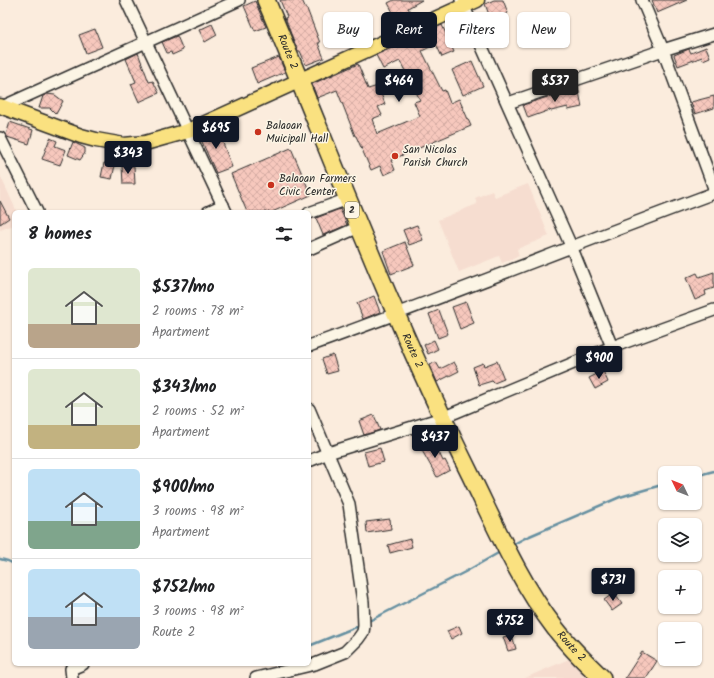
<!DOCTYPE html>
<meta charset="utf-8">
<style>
body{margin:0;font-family:Kalam,sans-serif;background:#f2f2f2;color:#202124;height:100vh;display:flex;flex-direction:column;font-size:15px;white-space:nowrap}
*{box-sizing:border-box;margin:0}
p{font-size:13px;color:#757577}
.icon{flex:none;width:22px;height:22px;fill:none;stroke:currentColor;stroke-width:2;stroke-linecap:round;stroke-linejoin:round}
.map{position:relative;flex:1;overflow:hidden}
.side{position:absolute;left:12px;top:210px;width:299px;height:456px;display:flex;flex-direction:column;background:#fff;border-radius:6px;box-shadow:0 1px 3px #0004}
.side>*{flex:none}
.hud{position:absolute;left:323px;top:12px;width:331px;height:36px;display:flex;gap:8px}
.needle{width:26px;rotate:313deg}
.buttons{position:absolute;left:658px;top:466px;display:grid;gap:8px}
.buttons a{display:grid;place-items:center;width:44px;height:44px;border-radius:6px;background:#fff;box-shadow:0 1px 3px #0004;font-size:20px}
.price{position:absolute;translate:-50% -34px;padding:0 9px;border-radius:4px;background:#111827;color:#fff;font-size:13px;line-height:26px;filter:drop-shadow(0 1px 2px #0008)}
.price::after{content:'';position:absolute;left:50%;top:24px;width:12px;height:9px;margin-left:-6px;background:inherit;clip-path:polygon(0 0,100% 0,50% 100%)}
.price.active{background:#222;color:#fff}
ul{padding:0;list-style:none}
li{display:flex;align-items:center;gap:12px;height:100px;padding:0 16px}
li+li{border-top:1px solid #e0e0e0}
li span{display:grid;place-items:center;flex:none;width:112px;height:80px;border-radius:6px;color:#555}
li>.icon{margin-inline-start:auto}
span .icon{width:48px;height:48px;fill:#fffc;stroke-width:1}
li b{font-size:17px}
h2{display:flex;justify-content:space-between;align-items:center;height:48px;padding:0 16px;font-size:17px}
.tag{padding:0 14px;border-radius:6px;background:#fff;box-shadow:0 1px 3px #0004;font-size:14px;line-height:36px}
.tag.active{background:#111827;color:#fff}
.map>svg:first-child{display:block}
.built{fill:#f6ddd0}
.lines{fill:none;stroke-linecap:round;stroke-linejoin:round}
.stream{stroke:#6690a1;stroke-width:2.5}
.building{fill:url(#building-cross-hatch);stroke:#2b2b2b}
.minor-casing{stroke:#2b2b2b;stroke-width:14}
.major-casing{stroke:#2b2b2b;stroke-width:17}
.highway-casing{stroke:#2b2b2b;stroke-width:20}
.minor{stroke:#fcf5e5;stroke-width:11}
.major{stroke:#fae180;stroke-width:14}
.highway{stroke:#fae180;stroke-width:17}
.poi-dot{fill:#c8321e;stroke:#fcf5e5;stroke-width:1.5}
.labels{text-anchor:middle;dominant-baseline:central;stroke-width:3;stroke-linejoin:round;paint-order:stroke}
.shield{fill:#fcf5e5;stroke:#6a6863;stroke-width:1}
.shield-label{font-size:10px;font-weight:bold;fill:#2b2b2b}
.street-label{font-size:11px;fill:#2b2b2b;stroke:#fcf5e5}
.poi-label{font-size:11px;fill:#2b2b2b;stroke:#fcf5e5;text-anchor:start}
</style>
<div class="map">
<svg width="714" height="678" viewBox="0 0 714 678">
<defs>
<pattern id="building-cross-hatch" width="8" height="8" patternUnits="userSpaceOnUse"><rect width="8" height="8" fill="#f7c8bd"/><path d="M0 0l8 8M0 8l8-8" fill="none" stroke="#d4aca3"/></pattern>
</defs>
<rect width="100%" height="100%" fill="#fbecdd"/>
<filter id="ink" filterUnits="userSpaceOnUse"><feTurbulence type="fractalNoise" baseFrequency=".025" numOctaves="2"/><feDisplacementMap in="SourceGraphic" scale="8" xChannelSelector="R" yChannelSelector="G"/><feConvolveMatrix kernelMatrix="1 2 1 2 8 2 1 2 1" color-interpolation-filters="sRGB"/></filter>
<g filter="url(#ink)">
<g class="built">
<path d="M0 175 17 212H14V225L0 230Z"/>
<path d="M528 184 549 236 517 249 519 256 502 263 499 256 459 272 438 220 477 204 475 198 492 191 495 197Z"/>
<path d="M569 659 590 678H525Z"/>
</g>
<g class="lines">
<g class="stream">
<path d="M695 476 714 471"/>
<path d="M512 545 525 538 620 497 665 484"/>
<path d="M0 559 8 561 14 564"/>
<path d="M367 622 465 572 500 552"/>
<path d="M309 646 361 625"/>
</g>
</g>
<g class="building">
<path d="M280 0H302L306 9H307L320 43H318L324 58 306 65 300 51H298L291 34 285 18 287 17Z"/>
<path d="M394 0H422L408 8 411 13 397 20 388 3Z"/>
<path d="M494 0H503L508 13 491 20 485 4Z"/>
<path d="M652 0H687L657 13Z"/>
<path d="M255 1 266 27 255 31 244 6Z"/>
<path d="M212 24 217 35 205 42 199 30Z"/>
<path d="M442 25 454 52 442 57 436 44 422 51 442 91 445 90 450 103 459 99 471 126 391 160 395 170 384 175 380 166 371 170 356 136H355L337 90 317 98 312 84 358 64 368 89 378 86 385 104 378 107 382 115 372 119 377 134 420 116 414 102 420 100 412 84 403 88 400 81 408 77 400 61 383 69 376 55Z"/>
<path d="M95 29 102 47 86 53 79 35Z"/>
<path d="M177 36 183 50 172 55 171 52 167 53 162 42Z"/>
<path d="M706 47 710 57 703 60 702 57 678 66 674 55 689 49 691 53Z"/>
<path d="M138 53 149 82 153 81 159 93 139 102 131 84 136 82 126 59Z"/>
<path d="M279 57 285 72 257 84 251 68Z"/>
<path d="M472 61 483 86 463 95 452 70Z"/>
<path d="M578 87 582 107 568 110V107L551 111 550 110 528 118 523 105Z"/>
<path d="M47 94 55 95 63 101 56 114 50 108H39L43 96Z"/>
<path d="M714 96V108L695 114 691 102Z"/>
<path d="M10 122 33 130 29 144 7 137 6 135Z"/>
<path d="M217 127 232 167 216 173 199 135Z"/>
<path d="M50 138 57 141 55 146 66 150 60 165 42 159Z"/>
<path d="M73 142 85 148V153L80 160 68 155Z"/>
<path d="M291 148 311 195 272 212H247L231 174Z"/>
<path d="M104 163 115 165 112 179 101 177Z"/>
<path d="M122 166H134L135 184H123Z"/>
<path d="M0 201 9 218 0 224Z"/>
<path d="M340 209 347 225 323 235 316 218Z"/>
<path d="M417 225 423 240 409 245 403 230Z"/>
<path d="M405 242 414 265 391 274 383 251Z"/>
<path d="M714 272V288L705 291 706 295 695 300 686 278 697 273 699 277Z"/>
<path d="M374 296 380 312 363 319 357 303Z"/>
<path d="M466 302 474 323 460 329 452 307Z"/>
<path d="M439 310 448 334 438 338 429 314Z"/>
<path d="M434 340 438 349 428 354 424 345Z"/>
<path d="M333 355 338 371 327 374 322 359Z"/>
<path d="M497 361 504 379 494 383 492 381 479 385 473 367 483 363 484 366Z"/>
<path d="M436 362 440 369 454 362 459 371 437 382 430 365Z"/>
<path d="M603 371 608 382 595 389 589 378Z"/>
<path d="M374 415 380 430 364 435 359 421Z"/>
<path d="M433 440 443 461 445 460 450 470 437 477 420 447Z"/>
<path d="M380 448 384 462 368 466 364 452Z"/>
<path d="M390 519 391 529 367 533 366 522Z"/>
<path d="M410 539 412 547 390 553 388 545Z"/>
<path d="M614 593 622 604 612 611 604 600Z"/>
<path d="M459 626 462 633 451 639 447 631Z"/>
<path d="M512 635 516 649 508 651 503 637Z"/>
<path d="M642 652 657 661 646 678H625Z"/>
</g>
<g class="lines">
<g class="minor-casing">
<g id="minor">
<path d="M126 0 226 212"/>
<path d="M461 0 571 246 612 347"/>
<path d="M714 34 663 50 714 188"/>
<path d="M508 103 663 50 642 0"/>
<path d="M2 107 239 0"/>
<path d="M0 138 37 212"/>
<path d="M208 212 223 205"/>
<path d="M309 213 348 199"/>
<path d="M309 249 359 227"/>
<path d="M309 346C445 297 579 243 714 193"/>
<path d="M309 461 328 453 442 418 612 347 714 310"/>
<path d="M72 678 71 669 83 664"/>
<path d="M256 678 315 664 345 652 358 639 363 632 364 626 363 602 349 504 309 409"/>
</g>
</g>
<g class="major-casing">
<path id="major" d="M0 106 81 136 96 140 124 145 145 143 188 131 477 0"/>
</g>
<g class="highway-casing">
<g id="highway">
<path id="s1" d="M266 0C333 159 393 320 470 474 495 525 520 583 555 628 569 646 585 662 602 678"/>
</g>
</g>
<use href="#minor" class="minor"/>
<use href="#major" class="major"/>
<use href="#highway" class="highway"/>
</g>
</g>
<g class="poi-dot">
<circle cx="258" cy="132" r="4"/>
<circle cx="395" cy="156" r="4"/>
<circle cx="271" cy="185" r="4"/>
</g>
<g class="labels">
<rect class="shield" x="345" y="202" width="14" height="16" rx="3"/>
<g class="shield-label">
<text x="352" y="210">2</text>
</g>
<g class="street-label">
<text stroke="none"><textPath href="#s1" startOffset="56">Route 2</textPath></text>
<text stroke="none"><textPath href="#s1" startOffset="380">Route 2</textPath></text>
<text stroke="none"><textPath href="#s1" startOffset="717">Route 2</textPath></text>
</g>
<g class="poi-label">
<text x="266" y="126">Balaoan<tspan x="266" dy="13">Muicipall Hall</tspan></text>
<text x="403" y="150">San Nicolas<tspan x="403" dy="13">Parish Church</tspan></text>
<text x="279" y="179">Balaoan Farmers<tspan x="279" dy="13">Civic Center</tspan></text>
</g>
</g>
</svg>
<div class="buttons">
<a><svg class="needle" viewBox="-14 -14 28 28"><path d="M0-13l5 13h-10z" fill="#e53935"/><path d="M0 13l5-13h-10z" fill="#757577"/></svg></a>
<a><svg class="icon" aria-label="layers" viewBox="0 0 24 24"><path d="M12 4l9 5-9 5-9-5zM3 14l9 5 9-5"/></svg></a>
<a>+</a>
<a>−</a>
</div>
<b class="price" style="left:399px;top:103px">$464</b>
<b class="price active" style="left:555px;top:103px">$537</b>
<b class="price" style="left:216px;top:150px">$695</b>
<b class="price" style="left:128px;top:175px">$343</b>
<b class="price" style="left:599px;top:380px">$900</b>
<b class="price" style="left:435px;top:459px">$437</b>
<b class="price" style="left:613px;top:602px">$731</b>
<b class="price" style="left:510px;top:643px">$752</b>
<div class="hud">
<a class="tag">Buy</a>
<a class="tag active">Rent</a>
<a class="tag">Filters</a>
<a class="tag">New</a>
</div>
<section class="side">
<h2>8 homes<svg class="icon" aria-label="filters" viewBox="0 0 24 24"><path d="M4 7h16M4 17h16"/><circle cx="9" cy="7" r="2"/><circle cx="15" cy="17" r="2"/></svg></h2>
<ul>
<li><span style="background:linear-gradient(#dfe7d0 70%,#b9a48a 0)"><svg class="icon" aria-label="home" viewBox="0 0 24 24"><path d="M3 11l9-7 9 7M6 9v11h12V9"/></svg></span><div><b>$537/mo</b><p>2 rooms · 78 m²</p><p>Apartment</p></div></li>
<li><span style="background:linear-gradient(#dfe7d0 70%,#c2b280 0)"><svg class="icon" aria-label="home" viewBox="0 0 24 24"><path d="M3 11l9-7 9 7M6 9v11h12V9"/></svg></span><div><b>$343/mo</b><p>2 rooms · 52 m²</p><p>Apartment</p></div></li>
<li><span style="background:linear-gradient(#bfe0f5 65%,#7fa58c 0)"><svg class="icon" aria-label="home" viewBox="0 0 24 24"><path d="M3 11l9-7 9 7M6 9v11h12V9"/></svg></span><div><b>$900/mo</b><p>3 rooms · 98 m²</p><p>Apartment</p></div></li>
<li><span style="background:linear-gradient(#bfe0f5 60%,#9aa5b1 0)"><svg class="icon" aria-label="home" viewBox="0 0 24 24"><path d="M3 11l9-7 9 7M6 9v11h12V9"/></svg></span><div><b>$752/mo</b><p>3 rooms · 98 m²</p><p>Route 2</p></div></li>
</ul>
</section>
</div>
